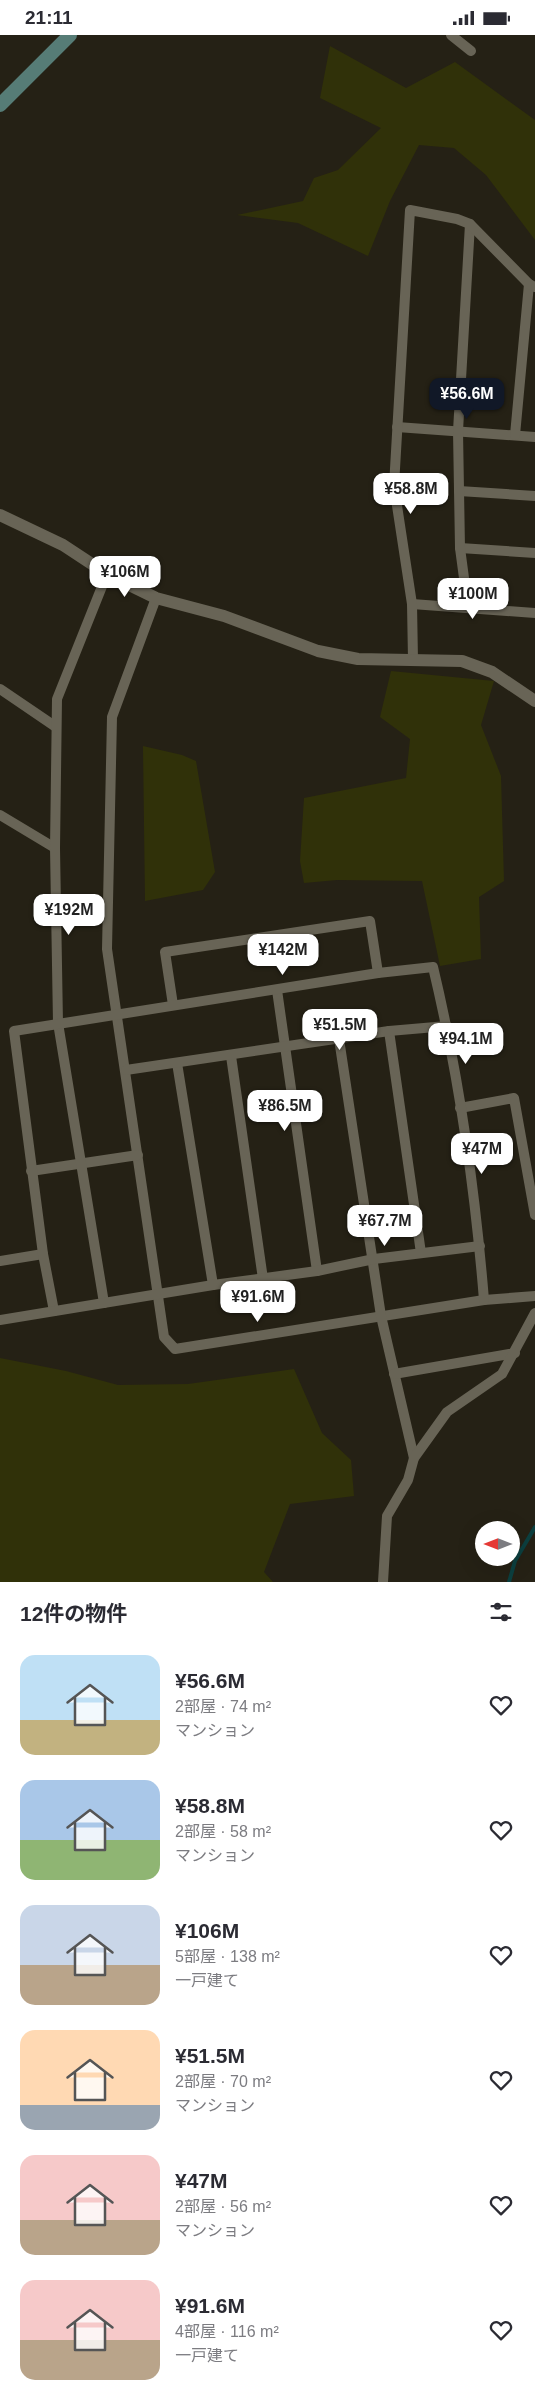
<!DOCTYPE html>
<html lang="ja">
<meta charset="utf-8">
<style>
body{margin:0;font-family:Helvetica,"Noto Sans JP",sans-serif;background:#f2f2f3;color:#2b2b33;height:100vh;display:flex;flex-direction:column;font-size:19px;white-space:nowrap}
*{box-sizing:border-box;margin:0}
p{font-size:16px;color:#7c7c81}
.icon{flex:none;width:28px;height:28px;fill:none;stroke:currentColor;stroke-width:2;stroke-linecap:round;stroke-linejoin:round}
.map{position:relative;height:1547px;overflow:hidden}
.sheet{display:flex;flex-direction:column;background:#fff;flex:1}
.sheet>*{flex:none}
.needle{width:32px;rotate:270deg}
.fabs{position:absolute;left:475px;top:1486px;display:grid;gap:10px}
.fabs a{display:grid;place-items:center;width:45px;height:45px;border-radius:50%;background:#fff;box-shadow:0 5px 20px #0002;font-size:25px}
.price{position:absolute;translate:-50% -42px;padding:0 11px;border-radius:10px;background:#fff;color:#222;font-size:16px;line-height:32px;filter:drop-shadow(0 1px 2px #0008)}
.price::after{content:'';position:absolute;left:50%;top:30px;width:15px;height:11px;margin-left:-8px;background:inherit;clip-path:polygon(0 0,100% 0,50% 100%)}
.price.on{background:#111827;color:#fff}
ul{padding:0;list-style:none}
li{display:flex;align-items:center;gap:15px;height:125px;padding:0 20px}
li span{display:grid;place-items:center;flex:none;width:140px;height:100px;border-radius:15px;color:#555}
li>.icon{margin-inline-start:auto}
span .icon{width:60px;height:60px;fill:#fffc;stroke-width:1}
li b{font-size:21px}
h2{display:flex;justify-content:space-between;align-items:center;height:60px;padding:0 20px;font-size:21px}
.status{display:flex;justify-content:space-between;align-items:center;height:35px;padding:0 25px;background:#fff;direction:ltr}
.status svg{height:14px;fill:currentColor}
.map>svg:first-child{display:block}
.green{fill:#303109}
.lines{fill:none;stroke-linecap:round;stroke-linejoin:round}
.stream{stroke:#0c3f3f;stroke-width:4}
.minor{stroke:#686456;stroke-width:10}
.tertiary{stroke:#686456;stroke-width:12}
.secondary{stroke:#567c76;stroke-width:14}
</style>
<div class="status"><b>21:11</b><svg viewBox="0 0 49 12"><path d="M0 12V9h3v3zM5 12V6h3v6zM10 12V3h3v9zM15 12V0h3v12zM26 1h20v11H26zM47 4h2v5h-2z"/></svg></div>
<div class="map">
<svg width="535" height="1547" viewBox="0 0 535 1547">
<rect width="100%" height="100%" fill="#252115"/>
<g class="green">
<path d="M330 11 406 53 455 27 535 85V205L486 140 454 113 419 110 390 166 368 221 298 188 237 180 303 166 314 143 338 135 381 93 320 63Z"/>
<path d="M391 636 494 646 481 690 501 741 504 846 479 862 481 924 440 931 422 846 337 845 304 848 300 826 304 763 406 743 410 704 380 682Z"/>
<path d="M143 711 182 720 196 726 215 837 203 855 145 866Z"/>
<path d="M0 1323 66 1336 118 1350 188 1349 294 1334 322 1398 351 1425 354 1461 290 1469 264 1537 273 1547H0Z"/>
</g>
<g class="lines">
<path class="stream" d="M509 1547 515 1526 535 1492"/>
<g class="minor">
<path d="M451 0 471 16"/>
<path d="M397 392 535 402"/>
<path d="M515 400 529 249"/>
<path d="M459 456 535 461"/>
<path d="M460 513 535 518"/>
<path d="M156 563 112 682 107 914 164 1302 175 1314 484 1265 535 1261"/>
<path d="M412 569 535 578"/>
<path d="M468 573 460 513 458 396 470 189"/>
<path d="M413 625 412 569 394 451 410 175 457 184 470 189 529 249 535 252"/>
<path d="M0 654 56 692"/>
<path d="M0 780 55 813"/>
<path d="M277 955 317 1236"/>
<path d="M173 970 165 917 370 886 378 938"/>
<path d="M389 996 421 1218"/>
<path d="M339 1004 381 1281 414 1423"/>
<path d="M231 1021 263 1244"/>
<path d="M177 1028 213 1250"/>
<path d="M126 1035 389 996 447 991"/>
<path d="M460 1073 514 1063 535 1180"/>
<path d="M31 1136 138 1120"/>
<path d="M0 1226 43 1219"/>
<path d="M104 1268 58 988 55 813 57 664 107 539"/>
<path d="M54 1276 43 1219 14 996 378 938 433 932C459 1041 475 1154 484 1265"/>
<path d="M0 1285 213 1250 317 1236 374 1224 480 1211"/>
<path d="M394 1339 515 1318"/>
<path d="M383 1547 387 1481 408 1445 414 1423 447 1377 502 1339 535 1278"/>
</g>
<path class="tertiary" d="M0 480 63 510 107 539 156 563 224 581 318 616 358 624 462 626 492 637 535 666"/>
<path class="secondary" d="M0 70 70 0"/>
</g>
</svg>
<div class="fabs">
<a><svg class="needle" viewBox="-14 -14 28 28"><path d="M0-13l5 13h-10z" fill="#e53935"/><path d="M0 13l5-13h-10z" fill="#7c7c81"/></svg></a>
</div>
<b class="price on" style="left:467px;top:385px">¥56.6M</b>
<b class="price" style="left:411px;top:480px">¥58.8M</b>
<b class="price" style="left:125px;top:563px">¥106M</b>
<b class="price" style="left:473px;top:585px">¥100M</b>
<b class="price" style="left:69px;top:901px">¥192M</b>
<b class="price" style="left:283px;top:941px">¥142M</b>
<b class="price" style="left:340px;top:1016px">¥51.5M</b>
<b class="price" style="left:466px;top:1030px">¥94.1M</b>
<b class="price" style="left:285px;top:1097px">¥86.5M</b>
<b class="price" style="left:482px;top:1140px">¥47M</b>
<b class="price" style="left:385px;top:1212px">¥67.7M</b>
<b class="price" style="left:258px;top:1288px">¥91.6M</b>
</div>
<section class="sheet">
<h2>12件の物件<svg class="icon" aria-label="filters" viewBox="0 0 24 24"><path d="M4 7h16M4 17h16"/><circle cx="9" cy="7" r="2"/><circle cx="15" cy="17" r="2"/></svg></h2>
<ul>
<li><span style="background:linear-gradient(#bfe0f5 65%,#c2b280 0)"><svg class="icon" aria-label="home" viewBox="0 0 24 24"><path d="M3 11l9-7 9 7M6 9v11h12V9"/></svg></span><div><b>¥56.6M</b><p>2部屋 · 74 m²</p><p>マンション</p></div><svg class="icon" aria-label="heart" viewBox="0 0 24 24"><path d="M12 20l-8-8c-3-5 5-10 8-4 3-6 11-1 8 4z"/></svg></li>
<li><span style="background:linear-gradient(#a9c7e8 60%,#8fb573 0)"><svg class="icon" aria-label="home" viewBox="0 0 24 24"><path d="M3 11l9-7 9 7M6 9v11h12V9"/></svg></span><div><b>¥58.8M</b><p>2部屋 · 58 m²</p><p>マンション</p></div><svg class="icon" aria-label="heart" viewBox="0 0 24 24"><path d="M12 20l-8-8c-3-5 5-10 8-4 3-6 11-1 8 4z"/></svg></li>
<li><span style="background:linear-gradient(#c9d6e8 60%,#b9a48a 0)"><svg class="icon" aria-label="home" viewBox="0 0 24 24"><path d="M3 11l9-7 9 7M6 9v11h12V9"/></svg></span><div><b>¥106M</b><p>5部屋 · 138 m²</p><p>一戸建て</p></div><svg class="icon" aria-label="heart" viewBox="0 0 24 24"><path d="M12 20l-8-8c-3-5 5-10 8-4 3-6 11-1 8 4z"/></svg></li>
<li><span style="background:linear-gradient(#ffd9b3 75%,#9aa5b1 0)"><svg class="icon" aria-label="home" viewBox="0 0 24 24"><path d="M3 11l9-7 9 7M6 9v11h12V9"/></svg></span><div><b>¥51.5M</b><p>2部屋 · 70 m²</p><p>マンション</p></div><svg class="icon" aria-label="heart" viewBox="0 0 24 24"><path d="M12 20l-8-8c-3-5 5-10 8-4 3-6 11-1 8 4z"/></svg></li>
<li><span style="background:linear-gradient(#f6c9c9 65%,#b9a48a 0)"><svg class="icon" aria-label="home" viewBox="0 0 24 24"><path d="M3 11l9-7 9 7M6 9v11h12V9"/></svg></span><div><b>¥47M</b><p>2部屋 · 56 m²</p><p>マンション</p></div><svg class="icon" aria-label="heart" viewBox="0 0 24 24"><path d="M12 20l-8-8c-3-5 5-10 8-4 3-6 11-1 8 4z"/></svg></li>
<li><span style="background:linear-gradient(#f6c9c9 60%,#b9a48a 0)"><svg class="icon" aria-label="home" viewBox="0 0 24 24"><path d="M3 11l9-7 9 7M6 9v11h12V9"/></svg></span><div><b>¥91.6M</b><p>4部屋 · 116 m²</p><p>一戸建て</p></div><svg class="icon" aria-label="heart" viewBox="0 0 24 24"><path d="M12 20l-8-8c-3-5 5-10 8-4 3-6 11-1 8 4z"/></svg></li>
</ul>
</section>
